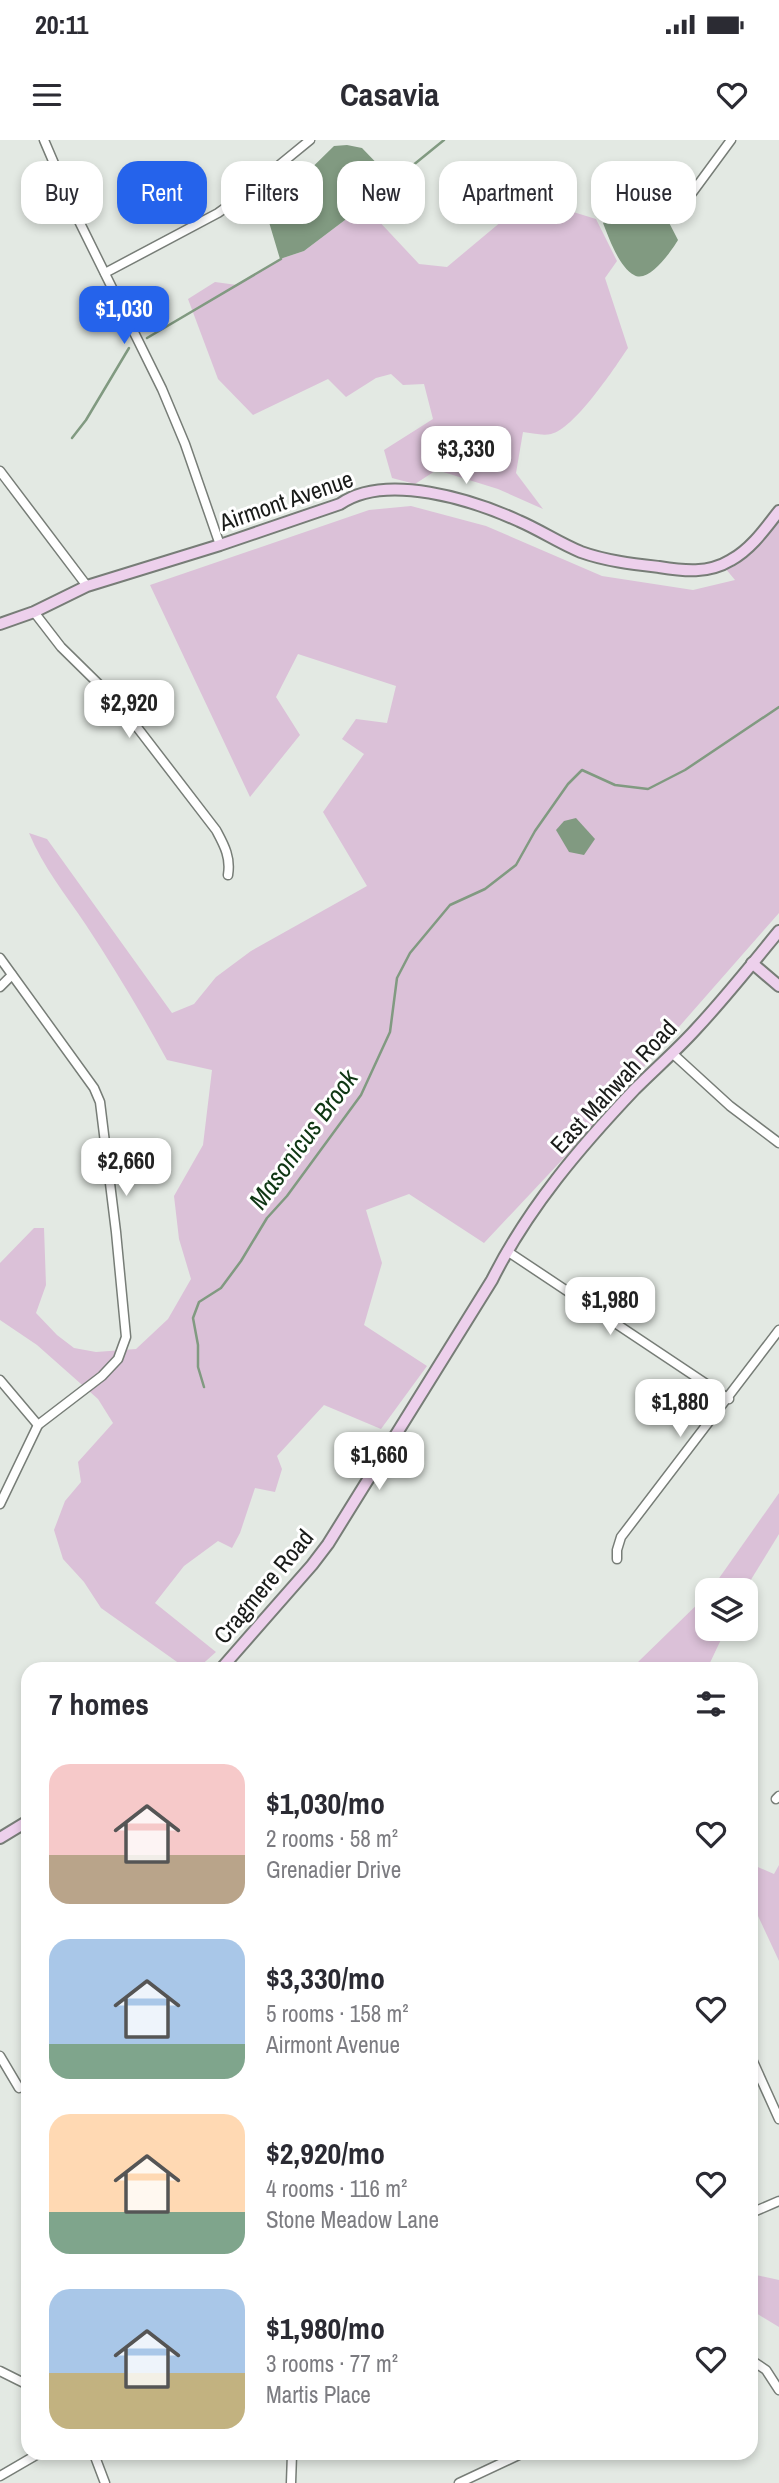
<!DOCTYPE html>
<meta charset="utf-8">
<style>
body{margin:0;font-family:"Archivo Narrow",sans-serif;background:#f7f7f7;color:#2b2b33;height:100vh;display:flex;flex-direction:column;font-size:26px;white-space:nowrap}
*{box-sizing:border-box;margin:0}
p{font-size:23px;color:#7c7c81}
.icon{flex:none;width:38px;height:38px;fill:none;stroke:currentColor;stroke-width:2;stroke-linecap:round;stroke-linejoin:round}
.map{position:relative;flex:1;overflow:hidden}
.drawer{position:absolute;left:21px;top:1522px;width:737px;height:798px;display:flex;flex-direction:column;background:#fff;border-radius:21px;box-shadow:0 4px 10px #0003}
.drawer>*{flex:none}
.guide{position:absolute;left:21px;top:21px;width:738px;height:63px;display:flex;gap:14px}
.buttons{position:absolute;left:695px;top:1438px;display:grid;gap:14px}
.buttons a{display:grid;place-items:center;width:63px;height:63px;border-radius:14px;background:#fff;box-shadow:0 4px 10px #0003;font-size:35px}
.price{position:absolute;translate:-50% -60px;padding:0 16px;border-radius:14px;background:#fff;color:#222;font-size:23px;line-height:46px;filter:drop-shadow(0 2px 4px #0008)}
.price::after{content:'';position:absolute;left:50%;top:42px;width:21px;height:16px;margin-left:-10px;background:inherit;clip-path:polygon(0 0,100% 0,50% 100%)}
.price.current{background:#2563eb;color:#fff}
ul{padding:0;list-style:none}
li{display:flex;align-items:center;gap:21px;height:175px;padding:0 28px}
li span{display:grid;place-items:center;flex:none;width:196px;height:140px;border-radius:21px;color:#555}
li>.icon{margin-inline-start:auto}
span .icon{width:84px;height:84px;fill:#fffc;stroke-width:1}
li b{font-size:30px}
h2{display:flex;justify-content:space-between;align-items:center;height:84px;padding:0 28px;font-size:30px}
.chip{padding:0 24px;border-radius:21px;background:#fff;box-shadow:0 4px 10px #0003;font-size:24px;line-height:63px}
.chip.current{background:#2563eb;color:#fff}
.status{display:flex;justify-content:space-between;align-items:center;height:49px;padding:0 35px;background:#fff;direction:ltr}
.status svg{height:19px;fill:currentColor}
header{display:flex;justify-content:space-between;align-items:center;height:91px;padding:0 28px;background:#fff;font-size:32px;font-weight:700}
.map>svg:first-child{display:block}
.green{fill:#dbc1d8}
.water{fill:#819a81}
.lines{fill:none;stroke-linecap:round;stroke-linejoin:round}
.stream{stroke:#819a81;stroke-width:2.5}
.street-casing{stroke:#777d77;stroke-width:11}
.secondary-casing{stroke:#777d77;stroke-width:14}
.street{stroke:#fff;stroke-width:8}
.secondary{stroke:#edd0ec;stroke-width:10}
.labels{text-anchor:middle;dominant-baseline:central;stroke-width:6;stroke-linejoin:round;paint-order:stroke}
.street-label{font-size:24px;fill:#191b19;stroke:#fff}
.water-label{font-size:26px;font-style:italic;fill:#0e3613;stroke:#fff}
</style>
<div class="status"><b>20:11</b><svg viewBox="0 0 49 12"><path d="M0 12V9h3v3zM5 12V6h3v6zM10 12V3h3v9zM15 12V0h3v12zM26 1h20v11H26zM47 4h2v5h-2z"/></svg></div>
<header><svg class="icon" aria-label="menu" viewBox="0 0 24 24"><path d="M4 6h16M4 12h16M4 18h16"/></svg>Casavia<svg class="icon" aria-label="heart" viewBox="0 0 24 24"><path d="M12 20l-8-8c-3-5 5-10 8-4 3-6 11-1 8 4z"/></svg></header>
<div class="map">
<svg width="779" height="2343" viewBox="0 0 779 2343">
<rect width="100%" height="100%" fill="#e3e9e3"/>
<g class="green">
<path d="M557 67 596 79 617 121 605 138 628 208C614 229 574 289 551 294 543 296 531 293 523 292L516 333 543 369 498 349 440 331H435L415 344 392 338 384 310 433 279 424 244 403 245 391 234 376 238 346 257 328 239 253 275 218 239 188 159 215 142 237 145 280 119 304 111 345 80 363 71 371 79 375 77 419 124 447 127 508 76 527 83Z"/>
<path d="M411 366 486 386 602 436 693 450 735 440 725 428 742 419 779 374V773L562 1020 484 1103 409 1054 366 1070 382 1123 364 1185 427 1226 381 1289 324 1265 277 1316 282 1329 275 1352 255 1348 240 1393 232 1408 218 1401 184 1426 155 1463 216 1512 197 1529H187L101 1468 84 1442 63 1419 54 1390 65 1361 81 1342 78 1322 113 1283 98 1259 37 1205 0 1180V1123L34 1088H44L46 1145 36 1173 57 1195 74 1208 96 1212 136 1209 168 1179 191 1139 179 1099 174 1056 203 1005 212 930 167 920C142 874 115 829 86 785 66 755 43 727 29 693L47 699 172 873 194 864 216 837 251 811 367 746 323 672 364 614 342 599 356 579 387 583 396 546 298 514 276 557 300 595 250 657 150 445 369 370Z"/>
<path d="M779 1353V1394L744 1451H710Z"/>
<path d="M707 1455V1489H726L707 1529H641L638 1522Z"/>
<path d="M751 1724 774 1734 779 1725V1821L751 1761Z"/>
<path d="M751 2134 779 2140V2187L751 2170Z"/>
</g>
<g class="water">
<path d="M347 5 362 8 389 36 388 55 345 80 304 111 280 119 263 62 285 54 334 6Z"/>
<path d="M635 52H644L662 69 678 100C672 110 649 144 634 135 619 127 609 98 603 83Z"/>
<path d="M576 678 595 699 584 715 569 712 556 690 564 681Z"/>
</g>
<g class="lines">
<g class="stream">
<path d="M388 42 401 35 444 0"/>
<path d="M147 198 281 119"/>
<path d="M72 298 86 280 129 208"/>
<path d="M204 1247 198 1227V1205L193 1178 199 1162 221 1148 241 1121 267 1078 287 1056 361 955 390 892 397 838 410 813 450 765 485 749 516 725 535 691 568 644 582 630 615 645 648 649 685 630 779 567"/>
</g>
<g class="street-casing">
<g id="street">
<path d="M44 0 77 77 162 249 185 304 220 405"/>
<path d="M692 53 731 0"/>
<path d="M105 133 218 73 239 58 310 0"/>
<path d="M0 331 87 446"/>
<path d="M34 472 61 507 120 565 216 690C224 705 231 717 228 735"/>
<path d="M0 818 94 948 100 962 116 1092 126 1197 118 1219 102 1236 38 1285 0 1364"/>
<path d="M0 847 12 835"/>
<path d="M672 913 730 966 779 1003"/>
<path d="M507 1111 729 1259"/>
<path d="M0 1240 38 1285"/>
<path d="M617 1419V1410L621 1397 779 1190"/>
<path d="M776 1659 779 1656"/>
<path d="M0 1916 19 1948"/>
<path d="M751 1917 779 1979"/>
<path d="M751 2073 779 2061"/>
<path d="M751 2220 766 2230 779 2250"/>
<path d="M0 2231 28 2245"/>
<path d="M94 2314 105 2343"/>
<path d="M0 2336 38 2314"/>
<path d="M291 2343 292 2314"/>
<path d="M459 2343 521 2314"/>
</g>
</g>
<g class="secondary-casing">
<g id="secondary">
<path d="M0 484 34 472 87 446 220 405 340 364C386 332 473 360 519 381 540 390 559 403 581 412 606 421 633 424 659 427 684 431 708 434 731 420 751 409 765 389 779 371"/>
<path d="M752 823 779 846"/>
<path d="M220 1530 312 1425 328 1404 492 1140C528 1068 580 1007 635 949 655 929 677 910 696 889 725 858 752 824 779 791"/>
<path d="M0 1698 28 1681"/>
</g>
</g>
<use href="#street" class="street"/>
<use href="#secondary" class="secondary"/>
</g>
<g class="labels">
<g class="street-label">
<text transform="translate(286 360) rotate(-19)">Airmont Avenue</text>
<text transform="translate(613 946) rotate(-47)">East Mahwah Road</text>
<text transform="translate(263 1446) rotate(-50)">Cragmere Road</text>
</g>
<g class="water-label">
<text transform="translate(303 999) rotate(-54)">Masonicus Brook</text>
</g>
</g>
</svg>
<div class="buttons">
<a><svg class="icon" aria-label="layers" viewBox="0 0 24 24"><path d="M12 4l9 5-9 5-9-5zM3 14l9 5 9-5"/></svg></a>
</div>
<b class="price current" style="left:124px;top:206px">$1,030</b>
<b class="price" style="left:466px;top:346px">$3,330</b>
<b class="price" style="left:129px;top:600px">$2,920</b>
<b class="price" style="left:126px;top:1058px">$2,660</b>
<b class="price" style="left:610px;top:1197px">$1,980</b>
<b class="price" style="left:680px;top:1299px">$1,880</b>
<b class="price" style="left:379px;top:1352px">$1,660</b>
<div class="guide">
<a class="chip">Buy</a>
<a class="chip current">Rent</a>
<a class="chip">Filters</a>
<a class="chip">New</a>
<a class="chip">Apartment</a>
<a class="chip">House</a>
</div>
<section class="drawer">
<h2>7 homes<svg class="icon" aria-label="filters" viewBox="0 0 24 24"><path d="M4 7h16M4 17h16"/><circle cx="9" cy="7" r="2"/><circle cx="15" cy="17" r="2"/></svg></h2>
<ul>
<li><span style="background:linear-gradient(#f6c9c9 65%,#b9a48a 0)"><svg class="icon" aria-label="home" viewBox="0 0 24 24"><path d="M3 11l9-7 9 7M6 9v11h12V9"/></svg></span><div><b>$1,030/mo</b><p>2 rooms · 58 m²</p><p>Grenadier Drive</p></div><svg class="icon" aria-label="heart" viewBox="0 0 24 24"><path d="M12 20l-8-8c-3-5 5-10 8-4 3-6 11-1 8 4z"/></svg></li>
<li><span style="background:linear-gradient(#a9c7e8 75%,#7fa58c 0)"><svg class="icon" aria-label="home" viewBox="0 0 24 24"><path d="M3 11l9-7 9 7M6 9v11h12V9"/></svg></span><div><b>$3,330/mo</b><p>5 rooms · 158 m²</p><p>Airmont Avenue</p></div><svg class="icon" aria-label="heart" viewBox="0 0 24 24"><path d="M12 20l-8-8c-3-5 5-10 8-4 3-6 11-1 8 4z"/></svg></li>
<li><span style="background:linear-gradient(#ffd9b3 70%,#7fa58c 0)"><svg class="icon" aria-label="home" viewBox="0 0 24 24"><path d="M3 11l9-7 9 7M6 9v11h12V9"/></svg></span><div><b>$2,920/mo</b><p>4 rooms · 116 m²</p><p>Stone Meadow Lane</p></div><svg class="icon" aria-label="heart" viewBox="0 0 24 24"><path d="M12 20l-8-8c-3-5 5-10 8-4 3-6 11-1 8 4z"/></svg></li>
<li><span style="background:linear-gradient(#a9c7e8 60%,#c2b280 0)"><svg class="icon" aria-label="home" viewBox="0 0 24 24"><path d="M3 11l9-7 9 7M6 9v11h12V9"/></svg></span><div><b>$1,980/mo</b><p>3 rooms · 77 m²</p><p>Martis Place</p></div><svg class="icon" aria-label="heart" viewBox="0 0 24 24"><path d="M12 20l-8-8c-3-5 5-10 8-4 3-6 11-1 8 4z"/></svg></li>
</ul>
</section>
</div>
